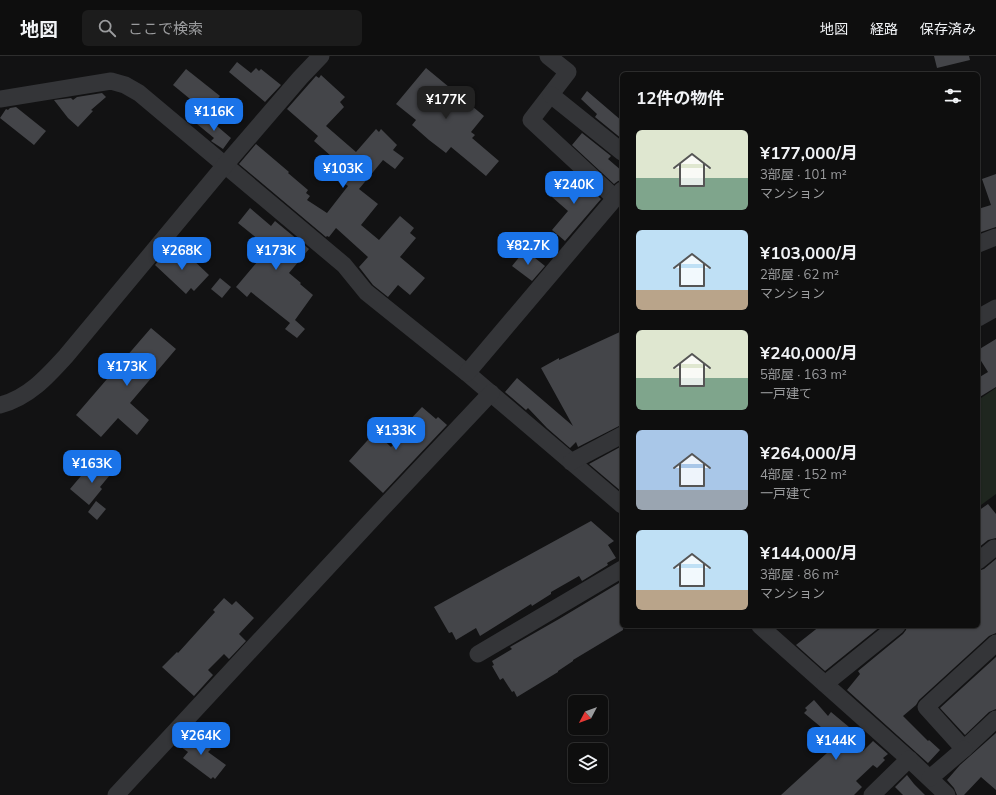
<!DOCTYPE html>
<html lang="ja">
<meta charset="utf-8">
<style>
body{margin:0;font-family:Mulish,"Noto Sans JP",sans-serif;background:#1c1c1c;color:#f1f3f6;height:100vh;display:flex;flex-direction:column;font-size:15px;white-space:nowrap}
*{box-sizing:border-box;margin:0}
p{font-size:13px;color:#9b9c9e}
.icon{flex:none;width:22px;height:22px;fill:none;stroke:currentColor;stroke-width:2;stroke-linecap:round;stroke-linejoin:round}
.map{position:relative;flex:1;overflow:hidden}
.details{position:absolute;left:620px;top:16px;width:360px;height:556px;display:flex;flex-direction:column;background:#0e0e0e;border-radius:6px;box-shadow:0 1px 3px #0004,0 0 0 1px #2e2e2e}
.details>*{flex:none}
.needle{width:26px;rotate:229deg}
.fabs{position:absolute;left:568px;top:639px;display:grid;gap:8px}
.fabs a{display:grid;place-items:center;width:40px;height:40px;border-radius:6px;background:#0e0e0e;box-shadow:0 1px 3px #0004,0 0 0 1px #2e2e2e;font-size:20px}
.price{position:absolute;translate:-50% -34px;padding:0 9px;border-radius:8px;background:#1a73e8;color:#fff;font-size:13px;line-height:26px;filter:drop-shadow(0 1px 2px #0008)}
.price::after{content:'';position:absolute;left:50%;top:24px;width:12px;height:9px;margin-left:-6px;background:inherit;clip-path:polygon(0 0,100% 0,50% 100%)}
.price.selected{background:#222;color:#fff}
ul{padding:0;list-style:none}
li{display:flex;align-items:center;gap:12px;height:100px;padding:0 16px}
li span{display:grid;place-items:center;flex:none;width:112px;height:80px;border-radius:6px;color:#555}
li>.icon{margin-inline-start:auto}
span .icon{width:48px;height:48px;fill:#fffc;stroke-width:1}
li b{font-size:17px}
h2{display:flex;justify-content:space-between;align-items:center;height:48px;padding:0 16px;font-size:17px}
header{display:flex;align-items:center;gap:24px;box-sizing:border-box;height:56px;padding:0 20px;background:#0e0e0e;border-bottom:1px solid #2e2e2e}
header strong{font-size:19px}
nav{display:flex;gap:22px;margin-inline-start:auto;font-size:14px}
.search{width:280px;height:36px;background:#1c1c1c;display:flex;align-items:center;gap:10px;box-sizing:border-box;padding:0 14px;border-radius:6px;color:#9b9c9e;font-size:15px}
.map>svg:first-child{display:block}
.green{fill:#1f261f}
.building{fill:#444549}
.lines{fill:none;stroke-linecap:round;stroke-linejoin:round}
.minor{stroke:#343538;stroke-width:17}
</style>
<header>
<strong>地図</strong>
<div class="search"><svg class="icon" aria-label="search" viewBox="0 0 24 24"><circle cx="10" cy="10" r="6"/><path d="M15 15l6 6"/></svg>ここで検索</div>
<nav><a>地図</a><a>経路</a><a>保存済み</a></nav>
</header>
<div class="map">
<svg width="996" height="739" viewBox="0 0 996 739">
<rect width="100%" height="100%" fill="#121213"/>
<path class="green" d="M996 332V438L981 449 978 444V344Z"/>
<g class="building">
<path d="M934 0H969L970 4 937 12Z"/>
<path d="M237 6 251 17 256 12 259 15 261 13 281 29 265 46 229 16Z"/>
<path d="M426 12 484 60 471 76 475 79 472 82 499 105 486 120 451 91 446 97 429 84 412 69 416 64 396 48Z"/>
<path d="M186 13 220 40 206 56 173 29Z"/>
<path d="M321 19 345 41 340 46 344 51 326 70 356 96 376 73 379 76 381 73 397 89 393 94 404 102 395 113 383 104 359 133 378 148 361 169 379 184 400 160 414 172 410 177 416 182 400 201 425 222 410 239 398 229 388 241 373 229 359 211 368 201 336 172 329 181 327 180 326 181 239 108 256 88 289 116 288 117 308 134 306 137 310 140 307 144 327 157 348 130 337 122 341 117 327 104 331 100 314 85 318 80 287 53 316 20 319 22Z"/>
<path d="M587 35 622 65V83L595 61 597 58 581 43Z"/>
<path d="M102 37 106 41 91 54 93 55 78 71 68 62 54 44 71 42 73 44 77 41Z"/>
<path d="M16 51 46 75 34 89 0 62 6 53 8 54 10 52Z"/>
<path d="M204 59 231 82 223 93 211 85 214 82 197 68Z"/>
<path d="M582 77 611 100 608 103 622 115V124L618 125 614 128 572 89Z"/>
<path d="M996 118V171L978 177V153L991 149 982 123Z"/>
<path d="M576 119 601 143 565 185 552 174 568 155 552 141 569 122 572 124Z"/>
<path d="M250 152 271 170 275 165 309 193 289 217 301 227 300 228 313 239 295 264 305 273 297 282 285 273 290 267 251 236 247 241 236 231 269 192 238 167Z"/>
<path d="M168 193 170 195 172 193 185 205 189 200 209 219 194 235 191 232 186 238 155 209Z"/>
<path d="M525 194 545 210 532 225 512 210Z"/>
<path d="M220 222 231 231 222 242 211 233Z"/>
<path d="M151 272 176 293 130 347 149 364 137 379 118 362 101 381 76 359Z"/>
<path d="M622 275V368L619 370 578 391 576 386 570 392 547 372 528 352 526 354 505 336 517 322 573 370 541 312 559 302V304Z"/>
<path d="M996 283V331L978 342V322L988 316 978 300V294Z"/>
<path d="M422 351 436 363 438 361 447 369 383 437 349 405 375 376 391 391 411 371 407 367Z"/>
<path d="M622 390V436L589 408Z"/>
<path d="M106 406 114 414 100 431 102 433 89 449 70 433 86 414 94 420Z"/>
<path d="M96 445 106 453 97 464 88 456Z"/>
<path d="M988 448 996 458V482L988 484 978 492V455Z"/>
<path d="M591 465 614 485 608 489 616 502 607 507 608 509 582 525 579 520 551 536V538L532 550 531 548 480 580 476 572 456 584 452 576 449 577 434 551Z"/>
<path d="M996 503V577L989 580 919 644 916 649 903 660 928 685 929 684 940 694 928 707 847 634 860 618 858 615 903 578 906 574 907 570H978V515L984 513Z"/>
<path d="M619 527 622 533 623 574 573 604V605L558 615V616L517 641 514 635 512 636 503 622 500 624 492 610 494 609 492 605 512 593 510 591 559 563Z"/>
<path d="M224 542 232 549 236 545 254 562 239 578 246 585 229 603 224 598 208 614 213 619 194 640 162 611 177 596 178 597 215 556 213 554Z"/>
<path d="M820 570H881L825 615 796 589Z"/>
<path d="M996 601V653L989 656 965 679 940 652Z"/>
<path d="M814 644 828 660 831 656 849 671 844 676 863 695 873 685 888 698 883 702 885 704 877 712 873 709 856 725 862 731 854 739H781L839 686 804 657 807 654 805 652Z"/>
<path d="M191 673 199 678 196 681 211 693 208 696 226 709 215 723 213 721 211 723 183 702 188 696 177 688Z"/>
<path d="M996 677V734L981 721 964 739H957L954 732 947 724 960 709Z"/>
<path d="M907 719 914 728 925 739H903L895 731Z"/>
</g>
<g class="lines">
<g class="minor">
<path d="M548 0 568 16 531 64 615 142"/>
<path d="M551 39 622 96"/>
<path d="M0 43 111 25 125 29 139 37 344 209 366 236 467 317 622 449"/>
<path d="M978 188 996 181"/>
<path d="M978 262 996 252"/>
<path d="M467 317 622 134"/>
<path d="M0 349C28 342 47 321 66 300L225 109 300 22 321 0"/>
<path d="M571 406 622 379"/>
<path d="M978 505 994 492"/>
<path d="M760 570 909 703 947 739"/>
<path d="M996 587 926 651 964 693 996 663"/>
<path d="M478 598 622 513"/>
<path d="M825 628 897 570"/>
<path d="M930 722 964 693"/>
<path d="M116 739 379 456 491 337"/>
<path d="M872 739 909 703"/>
</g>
</g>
</svg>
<div class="fabs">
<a><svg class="needle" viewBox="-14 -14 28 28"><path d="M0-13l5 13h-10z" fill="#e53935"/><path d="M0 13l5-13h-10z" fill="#9b9c9e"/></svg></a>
<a><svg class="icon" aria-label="layers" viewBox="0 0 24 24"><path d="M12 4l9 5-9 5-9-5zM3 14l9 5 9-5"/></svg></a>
</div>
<b class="price selected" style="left:446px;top:64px">¥177K</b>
<b class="price" style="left:214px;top:76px">¥116K</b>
<b class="price" style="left:343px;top:133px">¥103K</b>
<b class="price" style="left:574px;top:149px">¥240K</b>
<b class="price" style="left:528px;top:210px">¥82.7K</b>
<b class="price" style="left:182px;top:215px">¥268K</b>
<b class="price" style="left:276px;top:215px">¥173K</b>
<b class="price" style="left:127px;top:331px">¥173K</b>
<b class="price" style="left:396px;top:395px">¥133K</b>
<b class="price" style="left:92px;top:428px">¥163K</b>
<b class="price" style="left:201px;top:700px">¥264K</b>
<b class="price" style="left:836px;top:705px">¥144K</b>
<section class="details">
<h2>12件の物件<svg class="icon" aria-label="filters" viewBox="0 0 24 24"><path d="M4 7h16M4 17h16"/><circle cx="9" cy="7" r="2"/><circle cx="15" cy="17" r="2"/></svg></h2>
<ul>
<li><span style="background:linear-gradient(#dfe7d0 60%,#7fa58c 0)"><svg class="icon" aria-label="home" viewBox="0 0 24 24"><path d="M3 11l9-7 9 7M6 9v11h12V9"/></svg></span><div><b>¥177,000/月</b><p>3部屋 · 101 m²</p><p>マンション</p></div></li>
<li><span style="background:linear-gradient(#bfe0f5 75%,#b9a48a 0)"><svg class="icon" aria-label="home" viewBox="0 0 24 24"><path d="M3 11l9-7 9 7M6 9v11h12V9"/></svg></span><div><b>¥103,000/月</b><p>2部屋 · 62 m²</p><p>マンション</p></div></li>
<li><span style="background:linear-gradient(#dfe7d0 60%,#7fa58c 0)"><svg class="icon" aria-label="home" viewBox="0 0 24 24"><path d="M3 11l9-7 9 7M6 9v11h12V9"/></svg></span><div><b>¥240,000/月</b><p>5部屋 · 163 m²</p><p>一戸建て</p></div></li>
<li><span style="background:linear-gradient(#a9c7e8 75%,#9aa5b1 0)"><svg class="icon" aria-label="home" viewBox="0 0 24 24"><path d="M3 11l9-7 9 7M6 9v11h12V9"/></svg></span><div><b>¥264,000/月</b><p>4部屋 · 152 m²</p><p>一戸建て</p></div></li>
<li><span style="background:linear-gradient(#bfe0f5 75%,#b9a48a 0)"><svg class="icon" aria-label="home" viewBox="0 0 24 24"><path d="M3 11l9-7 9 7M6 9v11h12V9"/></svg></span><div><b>¥144,000/月</b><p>3部屋 · 86 m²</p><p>マンション</p></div></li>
</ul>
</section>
</div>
